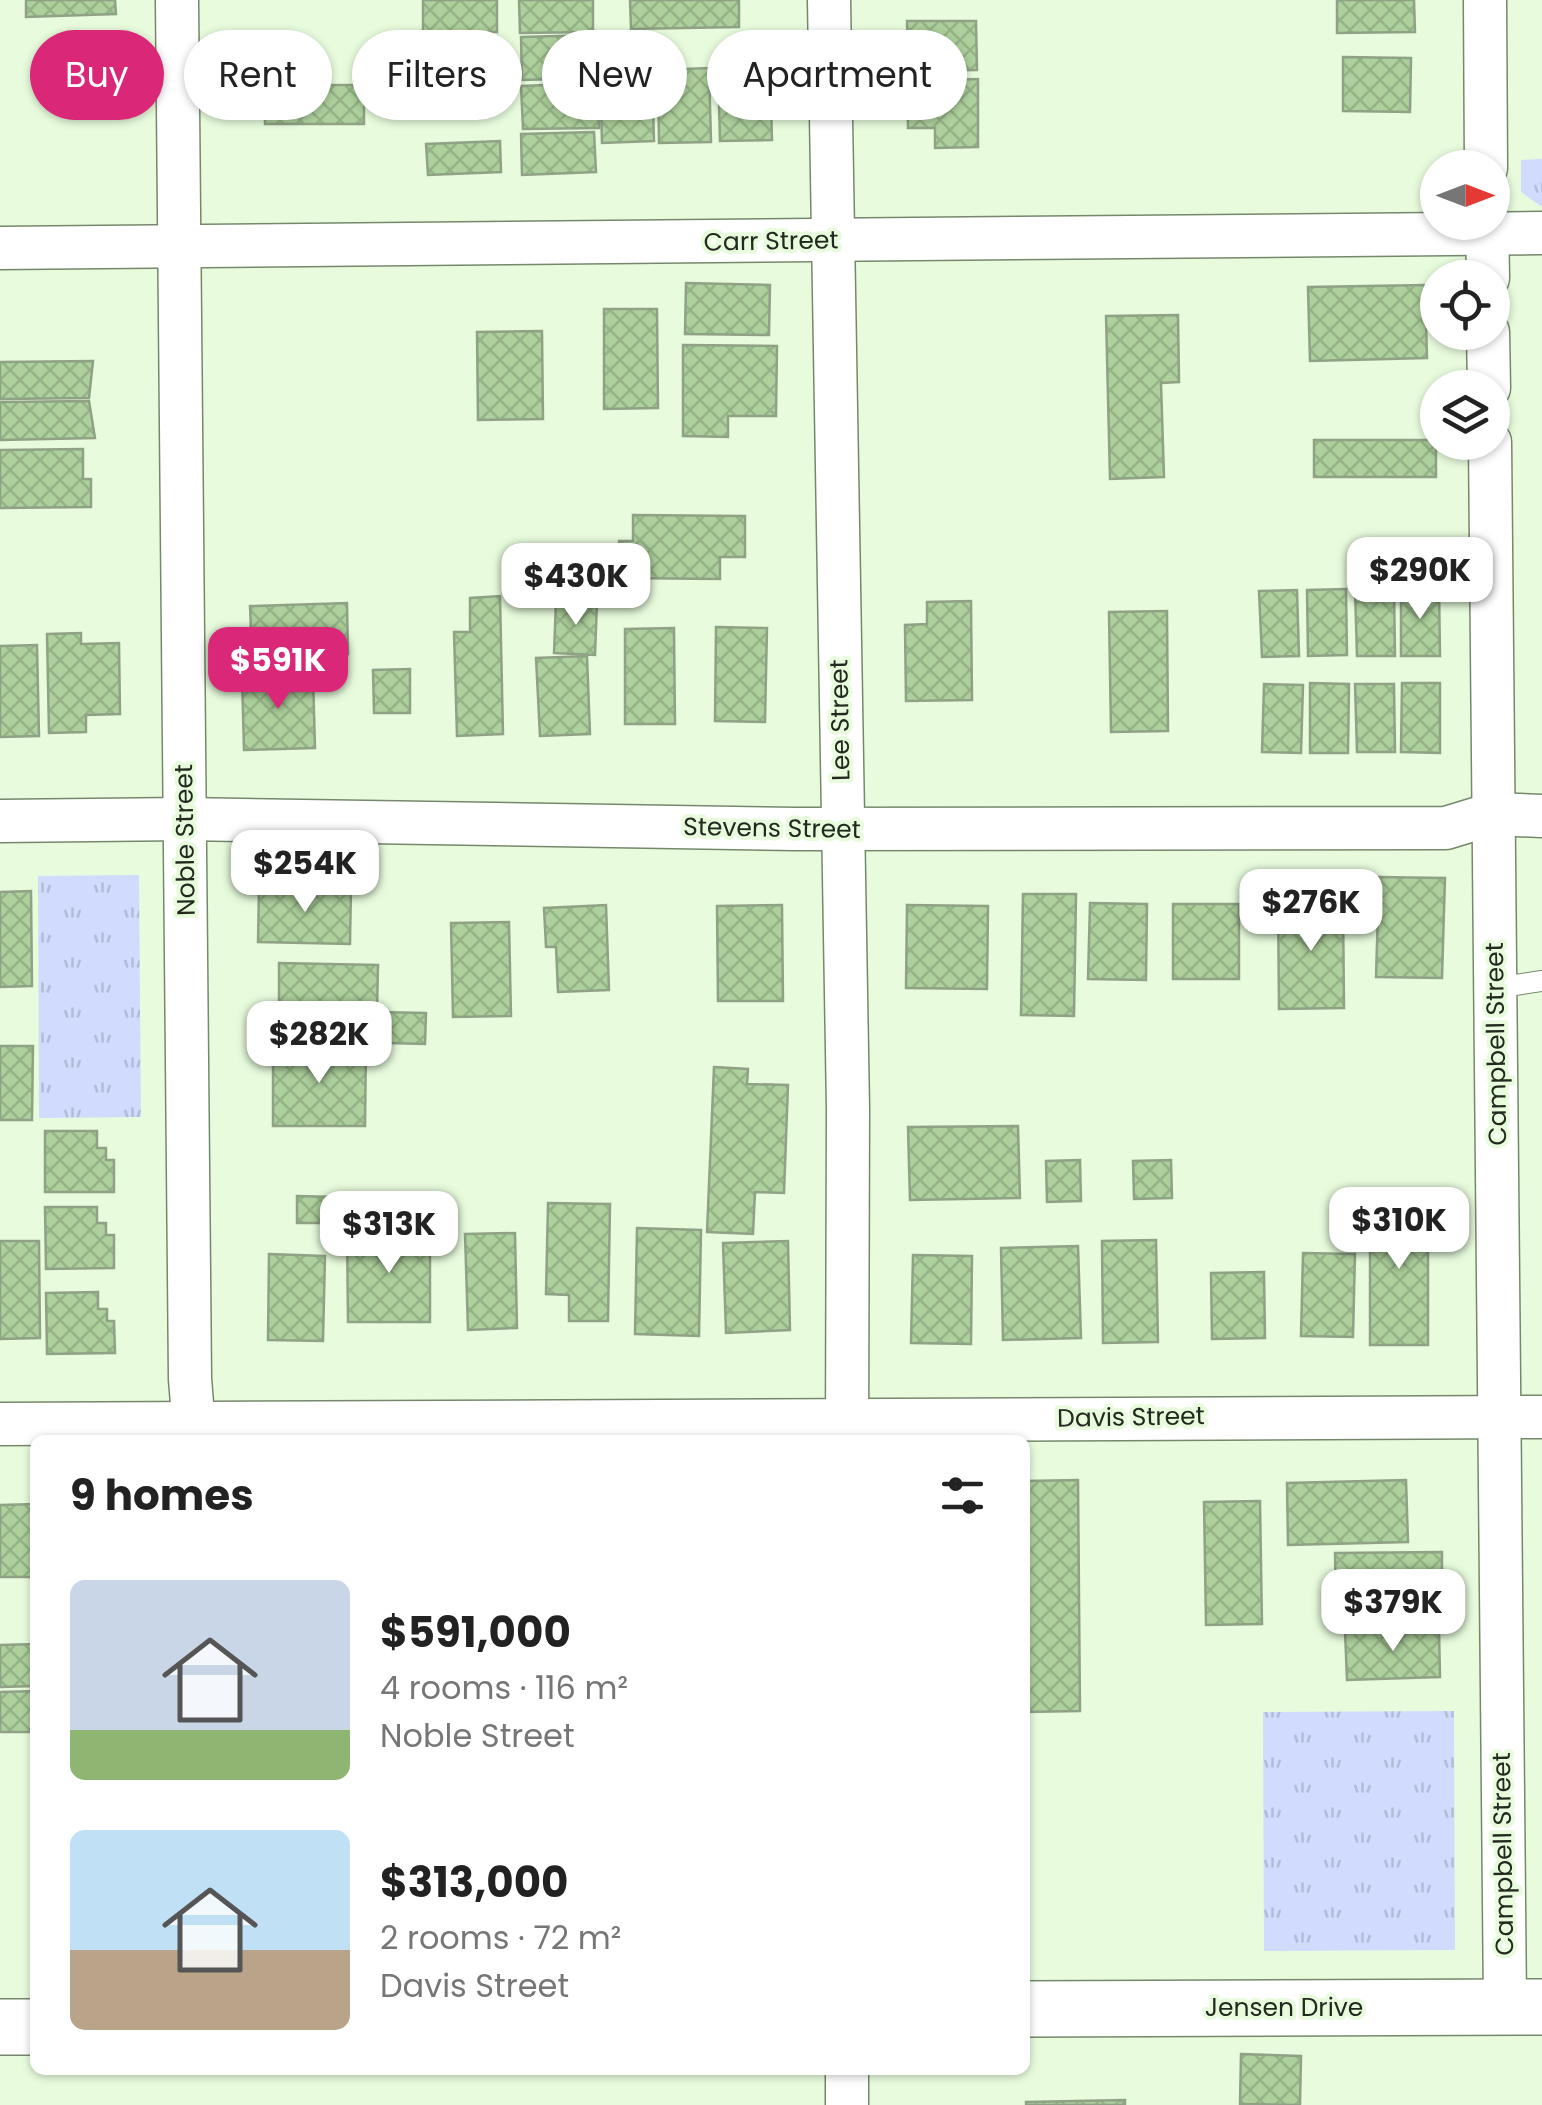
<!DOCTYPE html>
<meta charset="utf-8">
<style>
body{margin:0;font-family:Poppins,sans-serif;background:#f6f6f6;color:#222;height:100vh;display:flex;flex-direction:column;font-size:38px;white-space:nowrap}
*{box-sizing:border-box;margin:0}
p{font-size:32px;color:#767676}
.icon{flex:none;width:55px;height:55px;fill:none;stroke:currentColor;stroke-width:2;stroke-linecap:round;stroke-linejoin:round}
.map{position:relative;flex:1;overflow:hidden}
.drawer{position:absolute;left:30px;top:1435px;width:1000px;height:640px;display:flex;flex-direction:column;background:#fff;border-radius:15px;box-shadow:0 2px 8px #0004}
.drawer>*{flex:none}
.hud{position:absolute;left:30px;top:30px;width:1000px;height:90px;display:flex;gap:20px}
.needle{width:65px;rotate:90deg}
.controls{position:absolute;left:1420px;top:150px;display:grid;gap:20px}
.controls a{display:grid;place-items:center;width:90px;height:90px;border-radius:50%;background:#fff;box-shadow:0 2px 8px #0004;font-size:50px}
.price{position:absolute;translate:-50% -85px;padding:0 22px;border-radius:20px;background:#fff;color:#222;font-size:32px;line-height:65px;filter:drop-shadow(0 2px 5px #0008)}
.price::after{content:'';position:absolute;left:50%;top:60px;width:30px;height:22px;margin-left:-15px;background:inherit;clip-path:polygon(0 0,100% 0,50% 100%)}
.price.current{background:#db2777;color:#fff}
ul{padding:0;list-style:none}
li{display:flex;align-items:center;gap:30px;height:250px;padding:0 40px}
li span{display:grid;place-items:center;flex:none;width:280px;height:200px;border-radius:15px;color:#555}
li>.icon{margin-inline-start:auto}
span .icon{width:120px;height:120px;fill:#fffc;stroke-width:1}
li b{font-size:42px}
h2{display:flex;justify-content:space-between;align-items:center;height:120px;padding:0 40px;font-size:42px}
.tag{padding:0 35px;border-radius:45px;background:#fff;box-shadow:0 2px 8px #0004;font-size:35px;line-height:90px}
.tag.current{background:#db2777;color:#fff}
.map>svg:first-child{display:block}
.grass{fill:url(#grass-tufts)}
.building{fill:url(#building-cross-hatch);stroke:#8fa286;stroke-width:2.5}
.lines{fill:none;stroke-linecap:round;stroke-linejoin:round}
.lane-casing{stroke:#76886c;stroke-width:22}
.street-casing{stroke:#76886c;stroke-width:45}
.secondary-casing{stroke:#76886c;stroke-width:58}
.lane{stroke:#fff;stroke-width:20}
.street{stroke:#fff;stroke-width:42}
.secondary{stroke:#fff;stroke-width:55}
.labels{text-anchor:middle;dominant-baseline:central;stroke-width:8;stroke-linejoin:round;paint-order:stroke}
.street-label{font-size:25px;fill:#22291e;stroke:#e8fcdd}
</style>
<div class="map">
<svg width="1542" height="2105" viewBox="0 0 1542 2105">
<defs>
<pattern id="grass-tufts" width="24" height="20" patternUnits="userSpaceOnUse" patternTransform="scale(2.5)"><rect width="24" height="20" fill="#d0dbfe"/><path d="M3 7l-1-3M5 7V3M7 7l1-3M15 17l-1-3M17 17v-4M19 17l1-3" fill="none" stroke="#b2bcd9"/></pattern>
<pattern id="building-cross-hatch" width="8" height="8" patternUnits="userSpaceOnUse" patternTransform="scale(2.5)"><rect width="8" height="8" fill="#add09c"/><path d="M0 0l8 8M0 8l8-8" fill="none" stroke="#95b386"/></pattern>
</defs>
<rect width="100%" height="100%" fill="#e8fcdd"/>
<g class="grass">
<path d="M1542 159V207L1521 192V160Z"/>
<path d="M139 875 141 1117 39 1118 38 876Z"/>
<path d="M1454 1711 1455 1950 1264 1951 1263 1712Z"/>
</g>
<g class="building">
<path d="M26 0H115L116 14 26 17Z"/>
<rect x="423" y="0" width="74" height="32"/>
<path d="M519 0H593V32L520 33Z"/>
<path d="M630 0H739V27L631 29Z"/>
<path d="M1337 0H1414L1415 32 1337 33Z"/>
<path d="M907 21H976L977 70 908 71Z"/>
<path d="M594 35 595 78 522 80 521 37Z"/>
<path d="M497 36 498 76 424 78 423 39Z"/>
<path d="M1343 57 1411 58 1410 112 1343 111Z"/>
<path d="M770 67 772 140 720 141 718 68Z"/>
<path d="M652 68 654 141 602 143 600 69Z"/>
<path d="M709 68 711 142 659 143 658 70Z"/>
<path d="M978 79V147L935 148V128H908L907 81Z"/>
<path d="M598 83 599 128 523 129 521 86Z"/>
<rect x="265" y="85" width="99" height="39"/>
<path d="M594 132 596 172 522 175 521 134Z"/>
<path d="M500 141 501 172 428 175 426 144Z"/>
<path d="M686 283 770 285 769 335 685 334Z"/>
<path d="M1425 285 1427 358 1310 361 1308 287Z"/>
<path d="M604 309H657L658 408 604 409Z"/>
<path d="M1178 315 1179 382 1161 383 1164 477 1110 479 1106 316Z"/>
<path d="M542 331 543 419 478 420 477 332Z"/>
<path d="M683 345 777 346 776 416H728V437L683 436Z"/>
<path d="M93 361 89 398 0 399V362Z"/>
<path d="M89 401 95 438 0 440V402Z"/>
<rect x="1314" y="440" width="122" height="37"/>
<path d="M83 449V479H91V507L0 508V450Z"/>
<path d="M633 515 745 516V557H720V579L619 578V541H633Z"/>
<path d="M1401 588H1439L1440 656H1401Z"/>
<path d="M1346 589 1347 655 1308 656 1307 590Z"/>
<path d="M1394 589 1395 656H1357L1355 590Z"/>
<path d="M1297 590 1299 656 1262 657 1259 591Z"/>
<path d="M500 596 503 734 457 736 454 632H470V598Z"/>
<path d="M556 600 597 602 595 655 554 653Z"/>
<path d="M971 601 972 700 906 701 905 625 927 624V602Z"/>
<path d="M347 603 348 654 252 656 250 606Z"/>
<path d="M1167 611 1168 731 1111 732 1109 612Z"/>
<path d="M716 627 767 628 765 722 715 721Z"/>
<path d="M674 628 675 724H625V629Z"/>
<path d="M81 633V644L119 643 120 714 86 715V732L49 733 47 634Z"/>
<path d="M37 645 39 736 0 737V646Z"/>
<path d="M587 656 590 734 540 736 536 658Z"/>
<path d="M410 669V713H374L373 670Z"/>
<path d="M313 675 315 748 244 750 242 677Z"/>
<path d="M1310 683 1349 684 1348 753H1310Z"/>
<path d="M1402 683H1440V753L1401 752Z"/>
<path d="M1264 684 1303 685 1301 753 1262 752Z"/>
<path d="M1355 684H1394L1395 752H1357Z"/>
<path d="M1379 877 1445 878 1442 978 1376 977Z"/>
<path d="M259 887 351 888 350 944 258 942Z"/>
<path d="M31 891 32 986 0 987V892Z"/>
<path d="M1023 894H1076L1074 1016 1021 1015Z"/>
<path d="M1343 900 1344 1008 1279 1009 1278 901Z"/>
<path d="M1090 903 1147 904 1146 980 1088 979Z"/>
<rect x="1173" y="904" width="66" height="75"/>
<path d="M606 905 609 990 558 992 556 947H546L544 908Z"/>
<path d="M782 905 783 1001H718L717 906Z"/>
<path d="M907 905 988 906 987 989 906 988Z"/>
<path d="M509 922 511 1016 453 1017 451 923Z"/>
<path d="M279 963 378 965 377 1012 426 1013 425 1044 387 1043V1024L279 1022Z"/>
<path d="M0 1046H33L32 1120H0Z"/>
<path d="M273 1047H366L365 1126H273Z"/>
<path d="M714 1067 748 1069 747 1084 788 1085 784 1193 755 1192 753 1234 707 1232Z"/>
<path d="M1018 1126 1020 1198 910 1200 908 1127Z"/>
<path d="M45 1131H97V1148H106V1160H114V1192H45Z"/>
<path d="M1080 1160 1081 1201 1047 1202 1046 1161Z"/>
<path d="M1171 1160 1172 1198 1134 1199 1133 1161Z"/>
<path d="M297 1196 337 1197V1223H297Z"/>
<rect x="1370" y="1200" width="58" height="145"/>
<path d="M548 1203 610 1204 608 1321H569V1295L546 1294Z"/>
<path d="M45 1207H97V1223H106V1235H114V1268L46 1269Z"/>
<path d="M637 1228 701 1230 699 1336 635 1334Z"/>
<path d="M430 1229V1322H348L347 1230Z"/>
<path d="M515 1233 517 1328 468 1330 465 1234Z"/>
<path d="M1156 1240 1158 1342 1103 1343 1102 1241Z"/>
<path d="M0 1241H39L40 1338 0 1339Z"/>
<path d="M788 1241 790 1330 726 1333 723 1243Z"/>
<path d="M1078 1246 1081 1338 1003 1340 1001 1248Z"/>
<path d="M1303 1253 1355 1254 1353 1337 1301 1336Z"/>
<path d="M269 1254 325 1256 323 1341 268 1340Z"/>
<path d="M913 1255 972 1256 971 1344 911 1343Z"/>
<path d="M1264 1272 1265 1338 1212 1339 1211 1273Z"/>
<path d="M98 1292V1309H107V1321H114L115 1353 47 1354 46 1293Z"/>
<path d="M1078 1480 1080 1711 1025 1712V1481Z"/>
<path d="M1406 1480 1408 1542 1288 1545 1287 1483Z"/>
<path d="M1260 1501 1262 1624 1206 1625 1204 1502Z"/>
<path d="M35 1504V1577H0V1505Z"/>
<path d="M1442 1552V1600L1336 1602 1335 1553Z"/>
<path d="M1439 1628 1440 1677 1347 1680 1345 1631Z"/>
<path d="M35 1644V1686L0 1687V1645Z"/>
<path d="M35 1691V1732H0V1692Z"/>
<path d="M1241 2054 1301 2056 1300 2105 1240 2104Z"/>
<path d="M1125 2100V2105H1026V2102Z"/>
</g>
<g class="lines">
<g class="lane-casing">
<path id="lane" d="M1495 988 1542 981"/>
</g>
<g class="street-casing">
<g id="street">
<path d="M177 0 190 1379 195 1440"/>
<path d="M829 0 848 1109 847 1440"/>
<path d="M1485 0 1486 168"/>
<path d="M1487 222 1488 278"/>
<path d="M0 248 1542 233"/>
<path d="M1488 332 1489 388"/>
<path d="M1490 442 1505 2005"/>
<path d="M0 821 184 819 796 829 1446 828 1492 814 1542 816"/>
<path d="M0 1424 1542 1417"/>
<path d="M847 2070V2105"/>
</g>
</g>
<g class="secondary-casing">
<g id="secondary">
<path d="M1025 2009 1542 2007"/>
<path d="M0 2027H35"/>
</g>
</g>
<use href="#lane" class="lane"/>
<use href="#street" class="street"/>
<use href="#secondary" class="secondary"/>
</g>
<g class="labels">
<g class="street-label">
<text transform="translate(771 241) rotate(-1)">Carr Street</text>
<text transform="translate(840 720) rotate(-91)">Lee Street</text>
<text transform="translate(772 828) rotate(1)">Stevens Street</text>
<text transform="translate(185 840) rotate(-91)">Noble Street</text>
<text transform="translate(1496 1044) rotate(-91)">Campbell Street</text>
<text transform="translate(1131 1417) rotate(-1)">Davis Street</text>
<text transform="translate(1503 1854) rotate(-91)">Campbell Street</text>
<text x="1284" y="2007">Jensen Drive</text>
</g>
</g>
</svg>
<div class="controls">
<a><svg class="needle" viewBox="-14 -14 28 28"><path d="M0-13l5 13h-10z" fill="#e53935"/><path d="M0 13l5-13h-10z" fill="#767676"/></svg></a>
<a><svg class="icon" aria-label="locate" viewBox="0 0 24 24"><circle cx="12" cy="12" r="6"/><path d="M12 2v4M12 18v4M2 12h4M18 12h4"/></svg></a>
<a><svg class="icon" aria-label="layers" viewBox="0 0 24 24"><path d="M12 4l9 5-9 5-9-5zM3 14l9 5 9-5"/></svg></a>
</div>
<b class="price" style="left:1420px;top:622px">$290K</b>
<b class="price" style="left:576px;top:628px">$430K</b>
<b class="price current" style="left:278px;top:712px">$591K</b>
<b class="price" style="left:305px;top:915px">$254K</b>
<b class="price" style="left:1311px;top:954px">$276K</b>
<b class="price" style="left:319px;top:1086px">$282K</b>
<b class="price" style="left:1399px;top:1272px">$310K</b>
<b class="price" style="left:389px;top:1276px">$313K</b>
<b class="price" style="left:1393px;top:1654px">$379K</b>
<div class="hud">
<a class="tag current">Buy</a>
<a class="tag">Rent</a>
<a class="tag">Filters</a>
<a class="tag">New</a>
<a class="tag">Apartment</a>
</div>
<section class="drawer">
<h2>9 homes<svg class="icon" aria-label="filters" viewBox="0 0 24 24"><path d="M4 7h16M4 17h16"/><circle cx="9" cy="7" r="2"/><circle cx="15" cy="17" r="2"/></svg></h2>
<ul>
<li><span style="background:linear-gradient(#c9d6e8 75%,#8fb573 0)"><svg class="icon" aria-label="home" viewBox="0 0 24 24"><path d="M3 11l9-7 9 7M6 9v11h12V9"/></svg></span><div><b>$591,000</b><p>4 rooms · 116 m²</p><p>Noble Street</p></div></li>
<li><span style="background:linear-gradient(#bfe0f5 60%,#b9a48a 0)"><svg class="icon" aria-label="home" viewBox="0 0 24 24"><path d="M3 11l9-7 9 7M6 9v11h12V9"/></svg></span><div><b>$313,000</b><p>2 rooms · 72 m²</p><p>Davis Street</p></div></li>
</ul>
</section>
</div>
